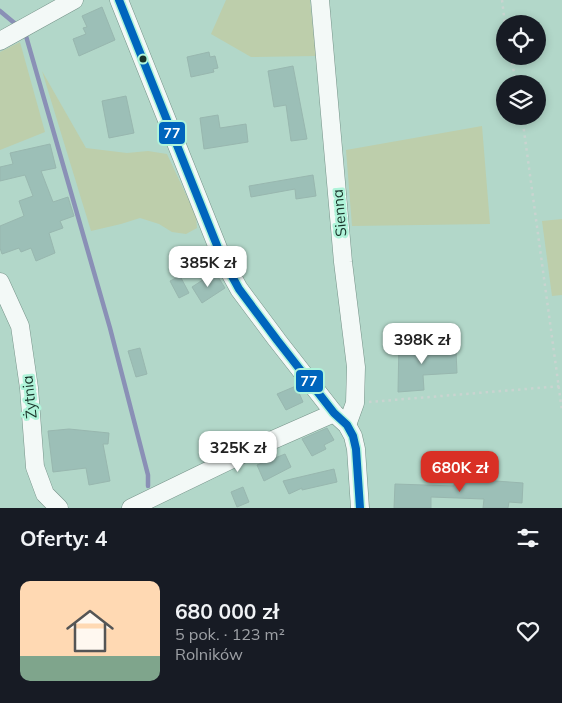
<!DOCTYPE html>
<html lang="pl">
<meta charset="utf-8">
<style>
body{margin:0;font-family:Mulish,sans-serif;background:#20242c;color:#f1f3f6;height:100vh;display:flex;flex-direction:column;font-size:19px;white-space:nowrap}
*{box-sizing:border-box;margin:0}
p{font-size:16px;color:#9ea1a6}
.icon{flex:none;width:28px;height:28px;fill:none;stroke:currentColor;stroke-width:2;stroke-linecap:round;stroke-linejoin:round}
.map{position:relative;height:508px;overflow:hidden}
.side{display:flex;flex-direction:column;background:#171b24;flex:1}
.side>*{flex:none}
.tools{position:absolute;left:496px;top:15px;display:grid;gap:10px}
.tools a{display:grid;place-items:center;width:50px;height:50px;border-radius:50%;background:#171b24;box-shadow:0 2px 8px #0003;font-size:25px}
.price{position:absolute;translate:-50% -42px;padding:0 11px;border-radius:10px;background:#fff;color:#222;font-size:16px;line-height:32px;filter:drop-shadow(0 1px 2px #0008)}
.price::after{content:'';position:absolute;left:50%;top:30px;width:15px;height:11px;margin-left:-8px;background:inherit;clip-path:polygon(0 0,100% 0,50% 100%)}
.price.selected{background:#d93025;color:#fff}
ul{padding:0;list-style:none}
li{display:flex;align-items:center;gap:15px;height:125px;padding:0 20px}
li+li{border-top:1px solid #363941}
li span{display:grid;place-items:center;flex:none;width:140px;height:100px;border-radius:10px;color:#555}
li>.icon{margin-inline-start:auto}
span .icon{width:60px;height:60px;fill:#fffc;stroke-width:1}
li b{font-size:21px}
h2{display:flex;justify-content:space-between;align-items:center;height:60px;padding:0 20px;font-size:21px}
.map>svg:first-child{display:block}
.green{fill:#bdceab}
.lines{fill:none;stroke-linecap:round;stroke-linejoin:round}
.stream{stroke:#8a90b6;stroke-width:4.5}
.building{fill:#9cbfb7;stroke:#98b7af}
.minor-casing{stroke:#769389;stroke-width:19}
.path{stroke:#c9d4d0;stroke-width:2.5;stroke-dasharray:2.5 4;stroke-linecap:butt}
.minor{stroke:#f3f9f7;stroke-width:18}
.bus-1-casing{stroke:#b0f4da;stroke-width:11}
.bus-1{stroke:#0065bd;stroke-width:8}
.bus-dot{fill:#183329;stroke:#b0f4da;stroke-width:2}
.labels{text-anchor:middle;dominant-baseline:central;stroke-width:5;stroke-linejoin:round;paint-order:stroke}
.street-label{font-size:15px;fill:#183329;stroke:#b0f4da}
.line-badge{stroke:#b0f4da;stroke-width:2}
.badge-label{font-size:14px;text-anchor:middle;font-weight:bold;fill:#fff}
</style>
<div class="map">
<svg width="562" height="508" viewBox="0 0 562 508">
<rect width="100%" height="100%" fill="#b2d7c9"/>
<g class="green">
<path d="M226 0H310L316 56 251 57 211 34Z"/>
<path d="M20 42 45 132 0 150V52Z"/>
<path d="M42 71 86 148 127 153 148 151 167 154 196 216 197 228 186 234 172 232 159 224 140 218 121 224 91 231Z"/>
<path d="M482 126 490 224 352 226 346 150Z"/>
<path d="M562 219V295L552 296 542 221Z"/>
</g>
<g class="lines">
<g class="stream">
<path d="M0 11 18 26"/>
<path d="M23 32 26 36 110 328 148 475V486"/>
</g>
</g>
<g class="building">
<path d="M102 7 115 40 79 56 73 39 86 34 83 28 87 27 82 16Z"/>
<path d="M209 52 210 57 215 56 218 68 213 69 214 72 191 77 187 57Z"/>
<path d="M293 66 307 139 291 141 286 105 274 107 268 71Z"/>
<path d="M126 96 134 133 109 138 102 101Z"/>
<path d="M218 115 220 128 246 124 248 142 204 149 200 118Z"/>
<path d="M50 144 56 168 41 171 53 202 68 197 74 216 60 221 63 228 49 233 55 253 36 261 31 248 21 252 19 248 2 254 0 248V226L24 216 19 201 33 196 25 175 0 181V167L13 164 10 153Z"/>
<path d="M313 175 316 196 296 199 295 189 251 197 249 186Z"/>
<path d="M215 272 225 288 202 303 192 287Z"/>
<path d="M180 276 189 293 179 298 170 281Z"/>
<path d="M417 339V353L456 351 457 373 423 375 424 390 398 392 399 340Z"/>
<path d="M140 348 147 374 136 377 128 351Z"/>
<path d="M296 386 303 402 286 410 277 394Z"/>
<path d="M327 428 334 440 324 445 326 449 312 456 302 439Z"/>
<path d="M69 429 109 433 108 444H103L110 481 89 485 86 468 53 472 48 431Z"/>
<path d="M285 454 291 467 264 481 257 465Z"/>
<path d="M334 469 337 482 302 490V488L289 494 283 481Z"/>
<path d="M455 478 523 483 522 503 509 502 508 508H483L484 499 431 497V508H394L395 484 454 486Z"/>
<path d="M243 487 249 502 237 507 231 492Z"/>
</g>
<g class="lines">
<g class="minor-casing">
<g id="minor">
<path d="M119 0 222 258 239 289 277 340 334 413 347 425 353 436 356 449 360 508"/>
<path d="M320 0 343 262 356 367 355 403 347 425"/>
<path d="M0 41 74 0"/>
<path d="M0 282 20 326 29 388 35 467 45 494 59 508"/>
<path d="M131 508 259 446 334 413"/>
</g>
</g>
<g class="path">
<path d="M502 0 505 24"/>
<path d="M511 56 516 84"/>
<path d="M522 116 562 411"/>
<path d="M369 402 562 386"/>
</g>
<use href="#minor" class="minor"/>
<g class="bus-1-casing">
<path id="bus-1" d="M119 0 222 258 239 289 277 340 334 413 347 425 353 436 356 449 360 508"/>
</g>
<use href="#bus-1" class="bus-1"/>
</g>
<circle class="bus-dot" cx="143" cy="59" r="4.5"/>
<g class="labels">
<g class="street-label">
<text transform="translate(339 213) rotate(-95)">Sienna</text>
<text transform="translate(29 397) rotate(-96)">Żytnia</text>
</g>
</g>
<g class="line-badge">
<rect x="158" y="121" width="28" height="24" rx="5" fill="#0065bd"/>
<rect x="295" y="369" width="29" height="24" rx="5" fill="#0065bd"/>
</g>
<g class="badge-label">
<text x="172" y="138">77</text>
<text x="309" y="386">77</text>
</g>
</svg>
<div class="tools">
<a><svg class="icon" aria-label="locate" viewBox="0 0 24 24"><circle cx="12" cy="12" r="6"/><path d="M12 2v4M12 18v4M2 12h4M18 12h4"/></svg></a>
<a><svg class="icon" aria-label="layers" viewBox="0 0 24 24"><path d="M12 4l9 5-9 5-9-5zM3 14l9 5 9-5"/></svg></a>
</div>
<b class="price" style="left:208px;top:288px">385K zł</b>
<b class="price" style="left:422px;top:365px">398K zł</b>
<b class="price" style="left:238px;top:473px">325K zł</b>
<b class="price selected" style="left:460px;top:493px">680K zł</b>
</div>
<section class="side">
<h2>Oferty: 4<svg class="icon" aria-label="filters" viewBox="0 0 24 24"><path d="M4 7h16M4 17h16"/><circle cx="9" cy="7" r="2"/><circle cx="15" cy="17" r="2"/></svg></h2>
<ul>
<li><span style="background:linear-gradient(#ffd9b3 75%,#7fa58c 0)"><svg class="icon" aria-label="home" viewBox="0 0 24 24"><path d="M3 11l9-7 9 7M6 9v11h12V9"/></svg></span><div><b>680 000 zł</b><p>5 pok. · 123 m²</p><p>Rolników</p></div><svg class="icon" aria-label="heart" viewBox="0 0 24 24"><path d="M12 20l-8-8c-3-5 5-10 8-4 3-6 11-1 8 4z"/></svg></li>
</ul>
</section>
